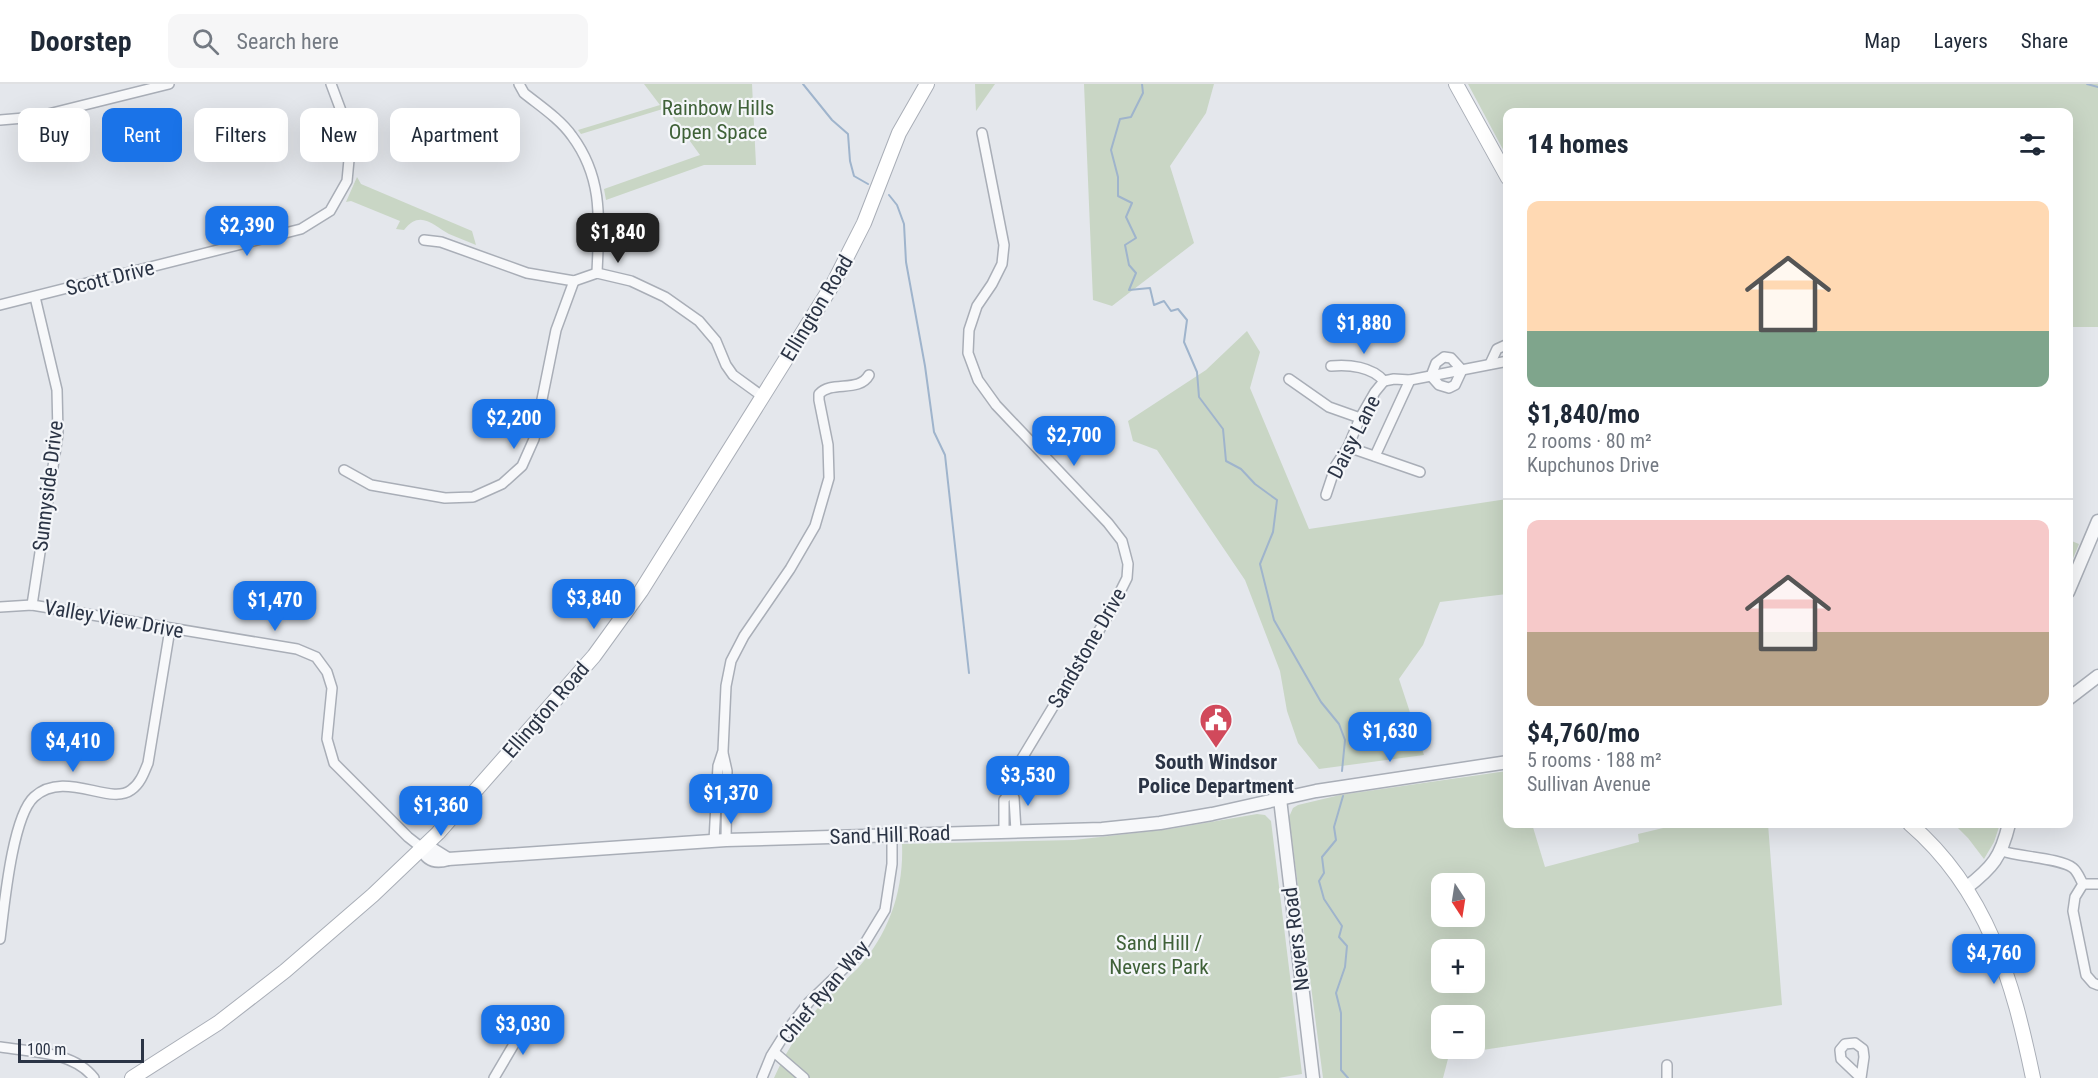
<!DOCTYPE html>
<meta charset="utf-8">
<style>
body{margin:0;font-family:"Roboto Condensed",sans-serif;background:#f6f6f7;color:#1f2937;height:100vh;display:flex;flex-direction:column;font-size:22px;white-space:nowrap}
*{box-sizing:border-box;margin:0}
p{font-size:20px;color:#747a83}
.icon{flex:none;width:33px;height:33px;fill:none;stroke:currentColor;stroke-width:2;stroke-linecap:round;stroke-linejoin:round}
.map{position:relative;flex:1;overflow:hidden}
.drawer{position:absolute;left:1503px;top:24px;width:570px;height:720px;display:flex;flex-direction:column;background:#fff;border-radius:12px;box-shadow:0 6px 24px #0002}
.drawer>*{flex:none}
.hud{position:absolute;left:18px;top:24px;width:570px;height:54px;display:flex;gap:12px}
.needle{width:39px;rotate:168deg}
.fabs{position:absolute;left:1431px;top:789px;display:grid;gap:12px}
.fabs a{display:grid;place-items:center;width:54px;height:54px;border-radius:12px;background:#fff;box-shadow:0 6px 24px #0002;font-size:30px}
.scale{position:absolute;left:18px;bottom:15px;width:126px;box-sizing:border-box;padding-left:6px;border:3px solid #2b3445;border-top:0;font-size:16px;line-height:21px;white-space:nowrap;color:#2b3445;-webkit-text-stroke:4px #f4f6f9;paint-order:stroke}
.price{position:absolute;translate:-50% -51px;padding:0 14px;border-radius:12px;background:#1a73e8;color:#fff;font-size:20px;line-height:39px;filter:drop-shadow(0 2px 3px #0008)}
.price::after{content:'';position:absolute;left:50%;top:36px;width:18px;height:14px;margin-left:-9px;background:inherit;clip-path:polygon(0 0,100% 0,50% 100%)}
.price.current{background:#222;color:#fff}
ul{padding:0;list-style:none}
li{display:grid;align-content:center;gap:12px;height:318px;padding:0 24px}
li+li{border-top:2px solid #e0e1e3}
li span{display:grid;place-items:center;height:186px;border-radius:12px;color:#555}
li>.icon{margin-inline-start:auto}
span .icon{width:108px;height:108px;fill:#fffc;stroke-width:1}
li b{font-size:26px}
h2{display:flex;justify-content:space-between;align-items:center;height:72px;padding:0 24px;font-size:26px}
.tag{padding:0 21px;border-radius:12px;background:#fff;box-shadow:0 6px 24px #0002;font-size:21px;line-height:54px}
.tag.current{background:#1a73e8;color:#fff}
header{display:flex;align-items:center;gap:36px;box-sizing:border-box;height:84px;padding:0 30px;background:#fff;border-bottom:2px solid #e0e1e3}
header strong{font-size:28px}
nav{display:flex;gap:33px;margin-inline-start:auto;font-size:21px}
.search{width:420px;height:54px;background:#f6f6f7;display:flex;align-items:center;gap:15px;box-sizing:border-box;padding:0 21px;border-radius:12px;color:#747a83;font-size:22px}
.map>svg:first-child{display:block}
.green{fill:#c9d6c5;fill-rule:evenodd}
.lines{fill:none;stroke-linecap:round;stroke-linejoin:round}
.stream{stroke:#9fb4cc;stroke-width:2}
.minor-casing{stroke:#a9aeb7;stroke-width:12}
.tertiary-casing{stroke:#a9aeb7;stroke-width:15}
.secondary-casing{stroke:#a9aeb7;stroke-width:16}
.minor{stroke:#f7f8fa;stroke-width:9}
.tertiary{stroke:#f7f8fa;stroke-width:12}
.secondary{stroke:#fff;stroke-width:14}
.labels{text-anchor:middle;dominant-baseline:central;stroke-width:4.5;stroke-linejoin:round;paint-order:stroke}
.park-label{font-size:21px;fill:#3f6138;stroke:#f4f6f9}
.street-label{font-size:21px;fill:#2b3445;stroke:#f4f6f9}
.poi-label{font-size:21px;font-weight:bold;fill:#2b3445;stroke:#f4f6f9}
</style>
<header>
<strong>Doorstep</strong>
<div class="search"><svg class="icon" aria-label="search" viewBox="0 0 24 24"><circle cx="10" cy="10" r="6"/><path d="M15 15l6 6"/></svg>Search here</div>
<nav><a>Map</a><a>Layers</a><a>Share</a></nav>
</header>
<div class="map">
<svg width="2098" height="994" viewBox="0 0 2098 994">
<rect width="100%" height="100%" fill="#e4e7ec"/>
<g class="green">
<path d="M644 0H752L756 81H704L606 116 604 105 700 71 666 24 581 50 578 46 660 21Z"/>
<path d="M975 0H995L976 27Z"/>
<path d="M1084 0H1214L1206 29 1170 82 1194 159 1112 222 1093 216Z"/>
<path d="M1468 0H2098V243H2069L2068 28H1508L1507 73Z"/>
<path d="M357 93 361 100 472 147 476 161C467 157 458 154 449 150 433 141 420 125 404 146L396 145 400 137 351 117 346 118Z"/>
<path d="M1247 247 1260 268 1250 304 1309 445 1507 415V510L1440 518 1423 561 1399 595 1424 671 1319 685 1298 659 1287 627 1280 587 1245 496 1157 366 1133 357 1128 337 1206 286Z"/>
<path d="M2069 456 2079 460 2069 484 2068 456Z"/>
<path d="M1507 687 1508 740H1532L1545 783 1639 758 1638 750 1680 740H1768L1782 921 1449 971 1443 994H1323L1289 733 1293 724 1298 721 1340 711ZM1442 800H1474V832H1442ZM1442 866H1474V898H1442ZM1442 932H1474V964H1442Z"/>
<path d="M1257 730 1265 731 1271 737 1302 990 1278 994H774C786 967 802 943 821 920 832 907 846 896 858 884 889 850 904 806 902 760L1074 756 1170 745Z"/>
<path d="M1954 740H2000L1994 758 1984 775 1968 754Z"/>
</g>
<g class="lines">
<g class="stream">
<path d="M803 0 832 36 848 50 850 77 854 92 868 100"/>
<path d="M1142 0 1143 9 1131 33 1120 35 1111 66 1118 93V112L1132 119 1126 133 1136 154 1125 161 1129 181 1136 189 1129 206 1150 204 1154 221 1164 217 1171 227 1178 225 1187 236 1184 258 1197 288 1199 313 1223 345 1226 377 1241 385 1255 400 1277 416 1273 448 1260 480 1274 536 1321 618 1339 640 1345 656 1342 687"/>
<path d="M2087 0 2098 3"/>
<path d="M889 111 897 121 904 140 906 178 925 282 934 348 945 371 969 589"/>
<path d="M1343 712 1334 743 1336 756 1322 773 1324 789 1319 797 1324 815 1342 842 1339 853 1347 862 1345 883 1336 909 1341 929V986L1348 994"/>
</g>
<g class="minor-casing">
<g id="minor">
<path d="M519 0 524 9C540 22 560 35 572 52 604 95 599 138 597 189"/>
<path d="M0 36 36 33 169 0"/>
<path d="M982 49 1004 161 1002 180 992 200 977 222 969 246 968 269 978 296 996 321 1108 439 1122 457 1128 480 1127 494 1109 530 1018 681 1011 707 1004 716V747"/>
<path d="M424 156 441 158 527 189 574 197 597 189 631 197 665 213 699 237 716 257 726 281 733 291 762 312"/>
<path d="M0 221 301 145 330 127 347 97 350 65 346 40 331 0"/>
<path d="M1444 273 1451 274 1462 286 1455 301 1449 304 1439 301 1431 292 1436 279Z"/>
<path d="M1490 280 1497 265 1508 260"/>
<path d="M1331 282C1349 280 1372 283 1384 297"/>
<path d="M1289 295 1329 323 1360 334"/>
<path d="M1384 297 1394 295 1410 296 1508 277"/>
<path d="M1348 363 1420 388"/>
<path d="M1375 372 1410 296"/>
<path d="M344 386 371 401 445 414 473 413 502 400 522 382 534 355 556 246 574 197"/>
<path d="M1326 411 1336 381 1348 363 1360 334 1375 308 1384 297"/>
<path d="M32 521 58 350 57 306 35 213"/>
<path d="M0 523 32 521 297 565 316 573 327 588 332 604 327 655 334 679 408 753 422 764"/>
<path d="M723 669 727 687 726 756"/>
<path d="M1011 707 1014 714 1016 747"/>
<path d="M714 757 718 682 723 667 726 602 731 577 744 552 790 485 815 442 829 394 828 361 819 316V310C832 296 859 309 869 291"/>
<path d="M2002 767C2020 773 2060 774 2073 784 2078 788 2080 795 2083 800"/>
<path d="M2083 800 2075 813 2073 827 2086 891 2093 899 2098 901"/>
<path d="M2083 800H2098"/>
<path d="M0 855C4 824 12 733 34 713 64 685 110 722 131 706 140 700 144 689 148 679L170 545"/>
<path d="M1855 959 1863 965 1864 973 1861 994 1841 975 1840 966 1845 960Z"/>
<path d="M0 963C31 968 73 967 94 994"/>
<path d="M774 968 804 994"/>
<path d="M494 994 517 955 521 937"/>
<path d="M762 994 771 972 788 945 809 918 857 872 885 826 892 780V750"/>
<path d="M1667 994V981"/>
</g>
</g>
<g class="tertiary-casing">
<g id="tertiary">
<path d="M2068 508 2098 437"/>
<path d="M2068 615 2098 592"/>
<path d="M1280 715 1313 994"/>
<path d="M422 764C427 776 435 779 448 775L726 756 1102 745 1160 739 1212 730 1316 707 1508 678"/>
<path d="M422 764 432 765 448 775"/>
<path d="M1966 804C1993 783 2001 773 2009 740"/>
</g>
</g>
<g class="secondary-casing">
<g id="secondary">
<path d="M1456 0 1508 94"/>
<path d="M1910 740C1988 807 2013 898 2033 994"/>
<path d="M132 994 218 939 285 887 373 811 438 749 594 572 641 507 833 200 864 139 899 49 927 0"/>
</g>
</g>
<use href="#minor" class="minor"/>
<use href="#tertiary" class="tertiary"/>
<use href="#secondary" class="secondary"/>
</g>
<defs>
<g id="civic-pin" transform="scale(1.725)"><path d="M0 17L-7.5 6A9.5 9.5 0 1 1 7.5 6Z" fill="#d1495b" stroke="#f4f6f9"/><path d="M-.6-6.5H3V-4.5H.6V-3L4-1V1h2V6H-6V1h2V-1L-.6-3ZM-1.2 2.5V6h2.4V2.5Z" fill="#fff"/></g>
</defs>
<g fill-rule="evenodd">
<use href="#civic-pin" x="1216" y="636"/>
</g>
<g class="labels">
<g class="park-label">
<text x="718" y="24">Rainbow Hills<tspan x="718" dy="24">Open Space</tspan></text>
<text x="1159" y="859">Sand Hill /<tspan x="1159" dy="24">Nevers Park</tspan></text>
</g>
<g class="street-label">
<text transform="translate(110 194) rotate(-14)">Scott Drive</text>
<text transform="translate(817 224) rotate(-59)">Ellington Road</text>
<text transform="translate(1354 353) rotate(-63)">Daisy Lane</text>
<text transform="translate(48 402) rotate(-83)">Sunnyside Drive</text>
<text transform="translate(114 535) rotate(10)">Valley View Drive</text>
<text transform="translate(1087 564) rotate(-60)">Sandstone Drive</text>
<text transform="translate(546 626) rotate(-49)">Ellington Road</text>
<text transform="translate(890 751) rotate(-2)">Sand Hill Road</text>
<text transform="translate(1296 855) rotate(-97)">Nevers Road</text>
<text transform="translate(824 908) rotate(-50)">Chief Ryan Way</text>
</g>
<g class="poi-label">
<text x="1216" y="678">South Windsor<tspan x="1216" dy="24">Police Department</tspan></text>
</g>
</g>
</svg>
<div class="fabs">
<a><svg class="needle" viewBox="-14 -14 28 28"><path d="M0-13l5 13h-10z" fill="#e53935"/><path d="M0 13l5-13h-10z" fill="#747a83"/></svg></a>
<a>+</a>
<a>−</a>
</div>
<div class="scale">100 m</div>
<b class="price" style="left:247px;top:173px">$2,390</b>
<b class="price current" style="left:618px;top:180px">$1,840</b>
<b class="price" style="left:1364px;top:271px">$1,880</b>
<b class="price" style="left:514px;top:366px">$2,200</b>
<b class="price" style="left:1074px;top:383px">$2,700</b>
<b class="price" style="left:594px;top:546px">$3,840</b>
<b class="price" style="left:275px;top:548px">$1,470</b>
<b class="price" style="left:1390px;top:679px">$1,630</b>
<b class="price" style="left:73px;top:689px">$4,410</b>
<b class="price" style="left:1028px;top:723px">$3,530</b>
<b class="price" style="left:731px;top:741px">$1,370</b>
<b class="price" style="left:441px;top:753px">$1,360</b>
<b class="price" style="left:1994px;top:901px">$4,760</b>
<b class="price" style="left:523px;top:972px">$3,030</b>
<div class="hud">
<a class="tag">Buy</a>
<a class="tag current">Rent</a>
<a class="tag">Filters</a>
<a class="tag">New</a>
<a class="tag">Apartment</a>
</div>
<section class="drawer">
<h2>14 homes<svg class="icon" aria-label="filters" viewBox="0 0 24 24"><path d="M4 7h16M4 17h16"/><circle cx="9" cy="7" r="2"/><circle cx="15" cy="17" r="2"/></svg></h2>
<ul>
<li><span style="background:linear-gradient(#ffd9b3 70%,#7fa58c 0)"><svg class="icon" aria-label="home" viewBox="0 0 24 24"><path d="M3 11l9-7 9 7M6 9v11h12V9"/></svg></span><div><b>$1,840/mo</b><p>2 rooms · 80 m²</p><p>Kupchunos Drive</p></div></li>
<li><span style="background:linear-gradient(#f6c9c9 60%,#b9a48a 0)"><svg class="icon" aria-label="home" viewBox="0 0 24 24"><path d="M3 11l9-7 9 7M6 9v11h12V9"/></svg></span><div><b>$4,760/mo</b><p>5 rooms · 188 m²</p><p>Sullivan Avenue</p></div></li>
</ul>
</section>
</div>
